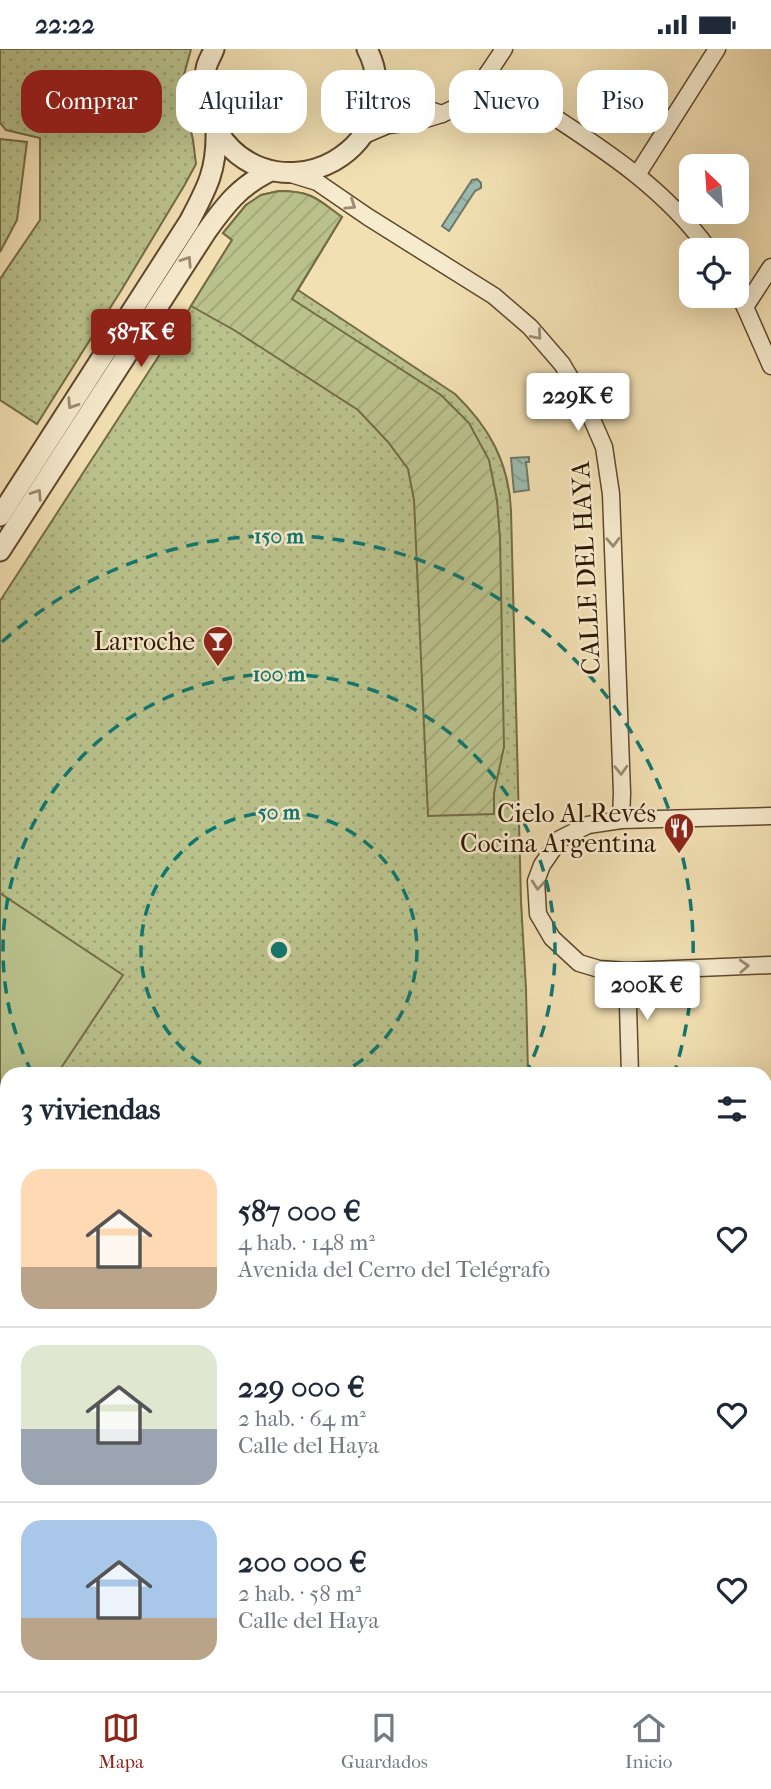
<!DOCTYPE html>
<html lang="es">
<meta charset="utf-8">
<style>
body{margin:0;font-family:"IM FELL French Canon",serif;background:#f6f6f7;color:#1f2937;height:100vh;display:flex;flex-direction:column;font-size:26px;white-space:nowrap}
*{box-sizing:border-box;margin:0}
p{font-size:23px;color:#747a83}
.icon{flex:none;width:38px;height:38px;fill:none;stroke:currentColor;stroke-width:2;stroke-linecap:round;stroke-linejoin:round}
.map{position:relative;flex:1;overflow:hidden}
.sheet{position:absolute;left:0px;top:1018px;width:772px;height:625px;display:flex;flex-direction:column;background:#fff;border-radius:21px 21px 0 0;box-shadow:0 7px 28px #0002}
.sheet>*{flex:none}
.guide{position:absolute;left:21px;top:21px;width:730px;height:63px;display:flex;gap:14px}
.needle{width:46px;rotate:335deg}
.fabs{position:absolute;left:679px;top:105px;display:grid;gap:14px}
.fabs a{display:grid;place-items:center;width:70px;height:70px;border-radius:14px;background:#fff;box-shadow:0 7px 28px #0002;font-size:35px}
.price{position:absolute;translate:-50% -60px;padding:0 16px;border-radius:7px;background:#fff;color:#222;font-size:23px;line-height:46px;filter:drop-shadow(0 2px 4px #0008)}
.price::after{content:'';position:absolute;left:50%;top:42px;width:21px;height:16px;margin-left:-10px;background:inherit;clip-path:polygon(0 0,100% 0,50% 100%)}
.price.on{background:#8f2418;color:#fff}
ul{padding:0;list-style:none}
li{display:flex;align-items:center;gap:21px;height:175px;padding:0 21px}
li+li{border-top:2px solid #e0e1e3}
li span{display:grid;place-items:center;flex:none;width:196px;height:140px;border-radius:21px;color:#555}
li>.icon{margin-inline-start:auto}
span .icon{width:84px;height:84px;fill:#fffc;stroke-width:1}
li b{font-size:30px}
h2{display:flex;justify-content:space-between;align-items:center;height:84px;padding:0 21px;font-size:30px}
.pill{padding:0 24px;border-radius:21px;background:#fff;box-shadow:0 7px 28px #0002;font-size:24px;line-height:63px}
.pill.on{background:#8f2418;color:#fff}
.status{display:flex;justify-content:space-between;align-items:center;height:49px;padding:0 35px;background:#fff;direction:ltr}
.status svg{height:19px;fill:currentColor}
.dock{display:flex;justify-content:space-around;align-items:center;height:98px;border-top:2px solid #e0e1e3;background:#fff;font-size:19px;color:#747a83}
.dock a{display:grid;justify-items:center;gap:4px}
.dock .on{color:#8f2418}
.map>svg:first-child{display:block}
.park{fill:url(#park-dots);stroke:#746c46;stroke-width:2}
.garden{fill:url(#garden-furrows);stroke:#746c46;stroke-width:2}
.pitch{fill:#bac28c;stroke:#746c46;stroke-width:2}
.water{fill:url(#water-waves);stroke:#70796a;stroke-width:2}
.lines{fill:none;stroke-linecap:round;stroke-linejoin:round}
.minor-casing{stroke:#5f482d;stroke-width:19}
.tertiary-casing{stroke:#5f482d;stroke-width:23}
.minor{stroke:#f7ebce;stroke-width:16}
.tertiary{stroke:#f7ebce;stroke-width:19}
.oneway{stroke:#9d8b71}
.ring{fill:none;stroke:#0f766e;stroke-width:3.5;stroke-dasharray:12 9}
.labels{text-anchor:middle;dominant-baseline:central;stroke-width:5;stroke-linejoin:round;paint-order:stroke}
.street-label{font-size:26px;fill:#2e1500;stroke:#f7ebce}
.poi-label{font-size:26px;fill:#2e1500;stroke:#f7ebce;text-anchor:end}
.centre{fill:#0f766e;stroke:#f7ebce;stroke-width:3.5}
.ring-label{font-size:21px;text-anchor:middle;font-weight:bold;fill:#0f766e;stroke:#f7ebce;stroke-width:5;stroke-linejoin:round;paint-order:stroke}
</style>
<div class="status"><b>22:22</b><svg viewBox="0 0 49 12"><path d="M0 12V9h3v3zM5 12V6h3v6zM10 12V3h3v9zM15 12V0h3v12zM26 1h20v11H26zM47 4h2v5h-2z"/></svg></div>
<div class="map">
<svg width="771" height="1642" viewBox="0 0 771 1642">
<defs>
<pattern id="park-dots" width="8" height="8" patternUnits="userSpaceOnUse" patternTransform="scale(1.75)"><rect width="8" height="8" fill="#bac28c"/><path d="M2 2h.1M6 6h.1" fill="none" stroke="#a0a677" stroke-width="1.8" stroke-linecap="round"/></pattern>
<pattern id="garden-furrows" width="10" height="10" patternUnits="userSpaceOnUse" patternTransform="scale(1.75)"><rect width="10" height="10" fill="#bac28c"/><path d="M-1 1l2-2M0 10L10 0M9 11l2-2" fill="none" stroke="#a0a677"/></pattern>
<pattern id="water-waves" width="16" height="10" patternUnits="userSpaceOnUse" patternTransform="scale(1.75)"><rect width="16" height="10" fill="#9cbcb1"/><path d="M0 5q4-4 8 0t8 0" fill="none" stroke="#87a196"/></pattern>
</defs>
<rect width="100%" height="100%" fill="#f2e0b3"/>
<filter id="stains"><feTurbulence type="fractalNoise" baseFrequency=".00286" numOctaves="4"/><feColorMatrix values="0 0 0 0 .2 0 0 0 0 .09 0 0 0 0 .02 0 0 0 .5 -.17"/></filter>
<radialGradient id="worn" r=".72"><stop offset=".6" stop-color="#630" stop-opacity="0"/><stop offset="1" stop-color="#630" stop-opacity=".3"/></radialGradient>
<g class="park">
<path d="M0 0H191L181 37 193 91 196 115 184 137 122 240 37 375 0 351V230L40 171V89L6 81 0 74Z"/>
<path d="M0 90 27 93 17 171 0 203Z"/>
<path d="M279 142C312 142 317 150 342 168L298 241 455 345C489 378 509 413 511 462L521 852 526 940 528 1025 7 1026V1062L0 1057V552L188 262 232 191 223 184 246 156 261 146Z"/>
<path d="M7 1128V1527L0 1523V1138Z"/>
<path d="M0 1608 7 1612V1636H62L76 1642H0Z"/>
<path d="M290 1636H540L541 1642H309Z"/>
</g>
<path class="garden" d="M279 142C312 142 317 150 342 168L292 250 441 346 469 374 489 411 497 451 500 489 504 698 494 744V765L428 767 414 451 408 420 388 393 358 361 234 281 191 257 232 191 223 184 246 156 261 146Z"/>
<path class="pitch" d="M0 844 123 926 57 1025 7 1026V1044L0 1039Z"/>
<g class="water">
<path d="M477 130 481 134V139L475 142 449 182 442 177 472 131Z"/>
<path d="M529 408V413H526L529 441 514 443 511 409Z"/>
</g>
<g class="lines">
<g class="minor-casing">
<g id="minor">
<path d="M488 24C565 78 654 123 709 201"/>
<path d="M377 27C395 47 415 57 442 65"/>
<path d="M362 87 388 76 419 72 442 65 459 57 474 45 504 0"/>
<path d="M291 125 317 133 368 168 494 247 530 278 562 315 584 352 604 398 611 445 622 744 621 771"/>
<path d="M637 126 717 0"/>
<path d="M737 243 745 258 771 317"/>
<path d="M745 258 771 218"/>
<path d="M771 767 621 771 588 776 560 790 542 816 536 832 538 865 552 889 579 914 599 920 627 922 771 916"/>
<path d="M627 922 630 1026"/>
<path d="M648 1636V1642"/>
</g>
</g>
<g class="tertiary-casing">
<g id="tertiary">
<path d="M214 0C212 6 207 13 206 20 202 36 205 53 211 67 229 119 287 138 334 112 353 101 368 84 373 63 378 40 378 21 367 0"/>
<path d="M0 467 189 173C207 139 217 121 216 82"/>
<path d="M0 502 206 183C226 155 239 138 270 122"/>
<path d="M0 1554 7 1558"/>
<path d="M0 1585 7 1589"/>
<path d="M120 1636 134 1642"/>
<path d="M235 1636 255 1642"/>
<path d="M172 1642 175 1636"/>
</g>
</g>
<use href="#minor" class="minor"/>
<use href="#tertiary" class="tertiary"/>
</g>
<defs><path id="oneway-chevron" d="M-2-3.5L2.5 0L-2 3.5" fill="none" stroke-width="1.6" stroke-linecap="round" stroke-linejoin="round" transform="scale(1.75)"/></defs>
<g class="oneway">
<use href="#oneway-chevron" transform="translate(351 156) rotate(34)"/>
<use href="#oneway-chevron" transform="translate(187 212) rotate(-57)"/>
<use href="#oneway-chevron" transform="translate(537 286) rotate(49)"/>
<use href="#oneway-chevron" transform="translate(72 355) rotate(123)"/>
<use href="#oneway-chevron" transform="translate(37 445) rotate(-57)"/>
<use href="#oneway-chevron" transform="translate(613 493) rotate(88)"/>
<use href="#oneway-chevron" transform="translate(621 721) rotate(88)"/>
<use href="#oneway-chevron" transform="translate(538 836) rotate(95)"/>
<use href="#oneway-chevron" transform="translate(744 917) rotate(-3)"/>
</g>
<g class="ring">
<path d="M219 1025A138 138 0 1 1 339 1025"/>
<path d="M32 1024A276 276 0 1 1 526 1024"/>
<path d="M2 593A414 414 0 0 1 674 1025"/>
</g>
<defs>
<g id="bar-pin" transform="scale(1.575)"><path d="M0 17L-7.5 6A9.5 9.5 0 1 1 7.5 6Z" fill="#8f2418" stroke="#f7ebce"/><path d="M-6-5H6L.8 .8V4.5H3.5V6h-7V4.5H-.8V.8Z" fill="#fff"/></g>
<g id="restaurant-pin" transform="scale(1.575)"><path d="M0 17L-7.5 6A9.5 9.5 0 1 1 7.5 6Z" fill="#8f2418" stroke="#f7ebce"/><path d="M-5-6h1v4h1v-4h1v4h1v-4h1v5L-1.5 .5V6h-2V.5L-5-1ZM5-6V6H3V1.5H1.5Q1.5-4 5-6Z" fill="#fff"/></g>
</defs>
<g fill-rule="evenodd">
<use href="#bar-pin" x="218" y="592"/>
<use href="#restaurant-pin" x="679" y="779"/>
</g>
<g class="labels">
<g class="street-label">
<text transform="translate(586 519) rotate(-93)">CALLE DEL HAYA</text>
</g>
<g class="poi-label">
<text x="195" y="592">Larroche</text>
<text x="656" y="764">Cielo Al Revés<tspan x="656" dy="30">Cocina Argentina</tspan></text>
</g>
</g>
<circle cx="279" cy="901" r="10" class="centre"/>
<g class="ring-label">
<text x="279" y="494">150 m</text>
<text x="279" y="632">100 m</text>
<text x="279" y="770">50 m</text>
</g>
<rect width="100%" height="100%" filter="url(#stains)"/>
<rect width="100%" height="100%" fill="url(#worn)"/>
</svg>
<div class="fabs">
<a><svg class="needle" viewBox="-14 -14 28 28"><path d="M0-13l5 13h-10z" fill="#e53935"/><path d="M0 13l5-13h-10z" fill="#747a83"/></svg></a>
<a><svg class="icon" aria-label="locate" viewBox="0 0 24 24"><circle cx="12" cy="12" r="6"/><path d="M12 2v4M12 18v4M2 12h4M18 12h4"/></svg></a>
</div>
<b class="price on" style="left:141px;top:320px">587K €</b>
<b class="price" style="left:578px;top:384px">229K €</b>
<b class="price" style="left:647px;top:973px">200K €</b>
<div class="guide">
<a class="pill on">Comprar</a>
<a class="pill">Alquilar</a>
<a class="pill">Filtros</a>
<a class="pill">Nuevo</a>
<a class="pill">Piso</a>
</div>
<section class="sheet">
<h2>3 viviendas<svg class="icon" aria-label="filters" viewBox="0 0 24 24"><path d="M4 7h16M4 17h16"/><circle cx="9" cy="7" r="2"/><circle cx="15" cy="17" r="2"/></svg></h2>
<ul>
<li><span style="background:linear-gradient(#ffd9b3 70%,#b9a48a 0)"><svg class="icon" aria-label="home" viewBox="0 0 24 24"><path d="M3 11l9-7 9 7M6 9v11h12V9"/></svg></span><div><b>587 000 €</b><p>4 hab. · 148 m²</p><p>Avenida del Cerro del Telégrafo</p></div><svg class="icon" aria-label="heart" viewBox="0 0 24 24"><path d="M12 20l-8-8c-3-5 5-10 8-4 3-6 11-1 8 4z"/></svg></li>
<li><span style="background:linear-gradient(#dfe7d0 60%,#9aa5b1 0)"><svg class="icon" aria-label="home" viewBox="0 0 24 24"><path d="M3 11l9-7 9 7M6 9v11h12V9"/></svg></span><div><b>229 000 €</b><p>2 hab. · 64 m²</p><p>Calle del Haya</p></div><svg class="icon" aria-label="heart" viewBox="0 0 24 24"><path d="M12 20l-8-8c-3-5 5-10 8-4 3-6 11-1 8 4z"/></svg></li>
<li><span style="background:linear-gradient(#a9c7e8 70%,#b9a48a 0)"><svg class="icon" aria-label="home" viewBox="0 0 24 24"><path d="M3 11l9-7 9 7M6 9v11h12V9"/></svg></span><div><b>200 000 €</b><p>2 hab. · 58 m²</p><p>Calle del Haya</p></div><svg class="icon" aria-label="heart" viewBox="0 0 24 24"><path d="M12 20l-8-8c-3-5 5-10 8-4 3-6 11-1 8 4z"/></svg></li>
</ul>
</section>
</div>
<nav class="dock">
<a class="on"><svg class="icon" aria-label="map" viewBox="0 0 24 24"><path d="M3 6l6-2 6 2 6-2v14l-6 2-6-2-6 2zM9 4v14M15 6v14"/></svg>Mapa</a>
<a><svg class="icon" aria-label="saved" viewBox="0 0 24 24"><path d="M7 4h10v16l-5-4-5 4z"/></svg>Guardados</a>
<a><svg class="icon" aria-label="home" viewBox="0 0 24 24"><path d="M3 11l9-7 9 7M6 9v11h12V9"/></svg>Inicio</a>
</nav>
